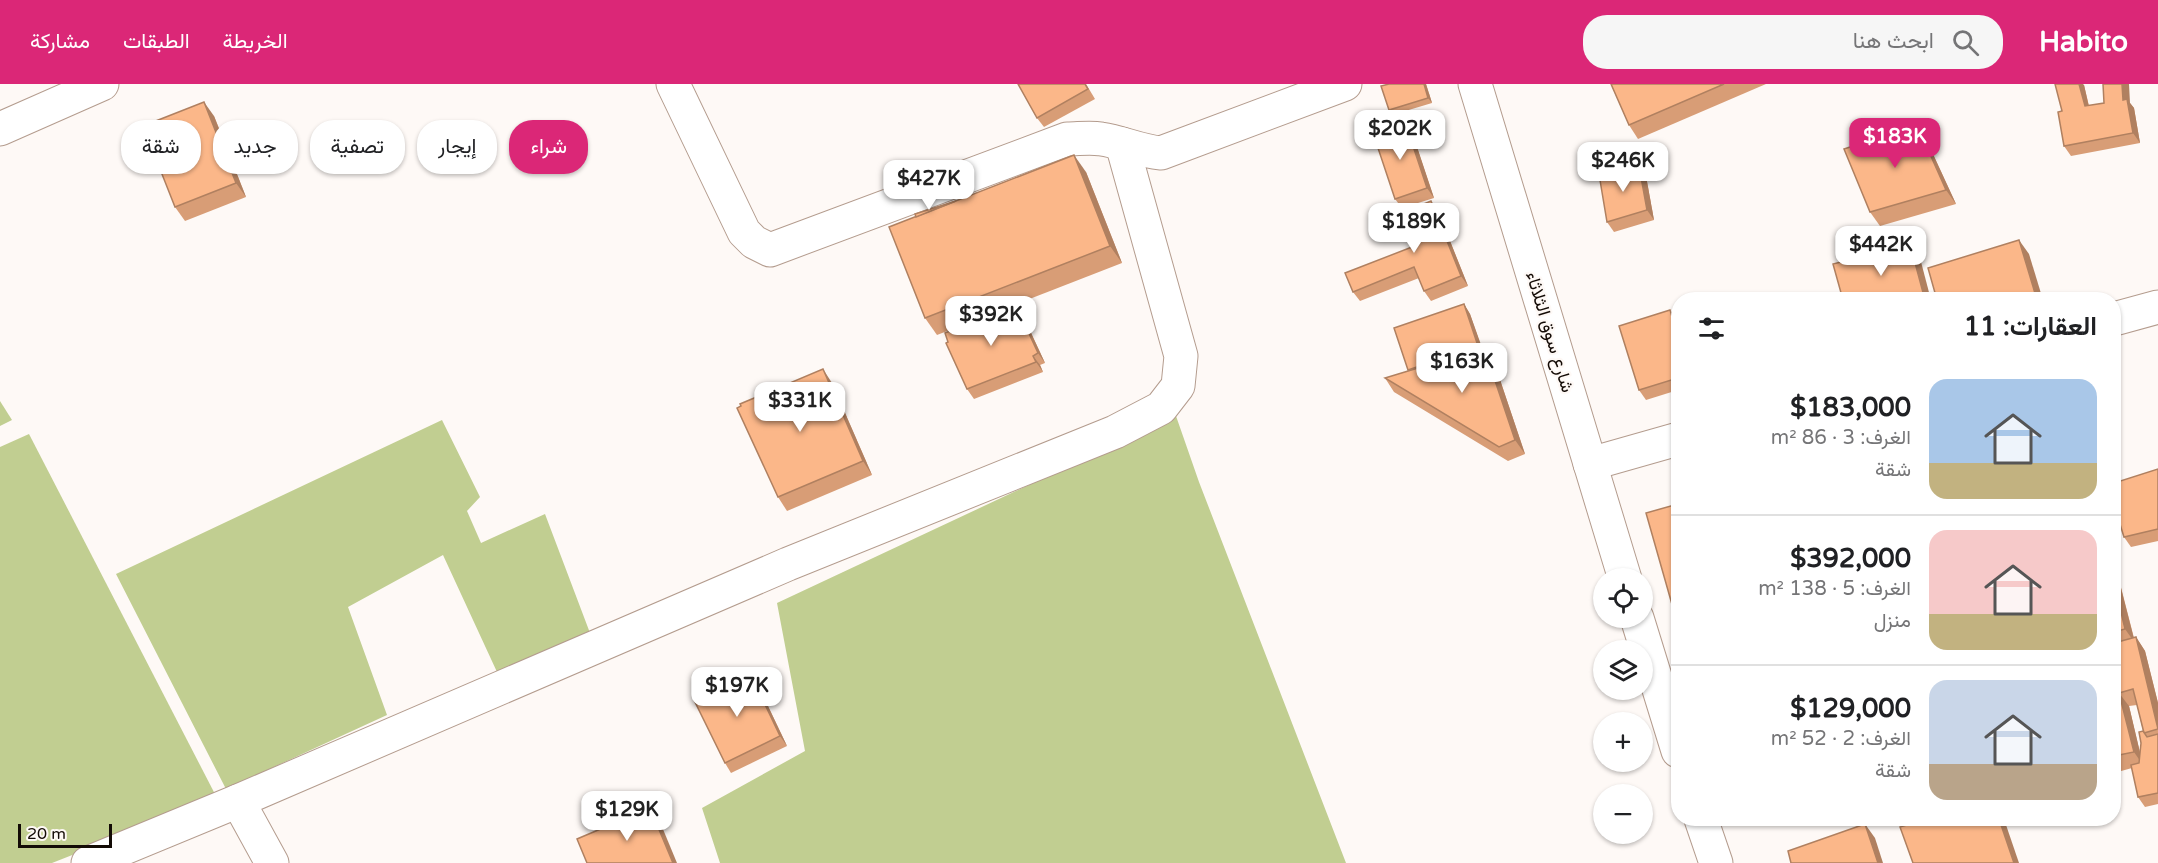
<!DOCTYPE html>
<html lang="ar">
<meta charset="utf-8">
<style>
body{margin:0;font-family:"Varela Round",Vazirmatn,sans-serif;background:#f6f6f6;color:#202124;direction:rtl;height:100vh;display:flex;flex-direction:column;font-size:22px;white-space:nowrap}
*{box-sizing:border-box;margin:0}
p{font-size:20px;color:#757577}
.icon{flex:none;width:33px;height:33px;fill:none;stroke:currentColor;stroke-width:2;stroke-linecap:round;stroke-linejoin:round}
.map{position:relative;flex:1;overflow:hidden;direction:ltr}
.drawer{position:absolute;left:1671px;top:208px;width:450px;height:534px;display:flex;flex-direction:column;background:#fff;border-radius:24px;box-shadow:0 2px 4px #0004;direction:rtl}
.drawer>*{flex:none}
.top-card{position:absolute;left:18px;top:36px;width:570px;height:54px;direction:rtl;display:flex;gap:12px}
.buttons{position:absolute;left:1593px;top:484px;display:grid;gap:12px}
.buttons a{display:grid;place-items:center;width:60px;height:60px;border-radius:50%;background:#fff;box-shadow:0 2px 4px #0004;font-size:30px}
.scale{position:absolute;left:18px;bottom:15px;width:94px;box-sizing:border-box;padding-left:6px;border:3px solid #130b06;border-top:0;font-size:16px;line-height:21px;white-space:nowrap;color:#130b06;-webkit-text-stroke:4px #fef9f6;paint-order:stroke}
.price{position:absolute;translate:-50% -51px;padding:0 14px;border-radius:12px;background:#fff;color:#222;font-size:20px;line-height:39px;filter:drop-shadow(0 2px 3px #0008)}
.price::after{content:'';position:absolute;left:50%;top:36px;width:18px;height:14px;margin-left:-9px;background:inherit;clip-path:polygon(0 0,100% 0,50% 100%)}
.price.current{background:#db2777;color:#fff}
ul{padding:0;list-style:none}
li{display:flex;align-items:center;gap:18px;height:150px;padding:0 24px}
li+li{border-top:2px solid #e0e0e0}
li span{display:grid;place-items:center;flex:none;width:168px;height:120px;border-radius:18px;color:#555}
li>.icon{margin-inline-start:auto}
span .icon{width:72px;height:72px;fill:#fffc;stroke-width:1}
li b{font-size:26px}
h2{display:flex;justify-content:space-between;align-items:center;height:72px;padding:0 24px;font-size:26px}
.tag{padding:0 21px;border-radius:24px;background:#fff;box-shadow:0 2px 4px #0004;font-size:21px;line-height:54px}
.tag.current{background:#db2777;color:#fff}
header{display:flex;align-items:center;gap:36px;box-sizing:border-box;height:84px;padding:0 30px;background:#db2777;color:#fff}
header strong{font-size:28px}
nav{display:flex;gap:33px;margin-inline-start:auto;font-size:21px}
.search{width:420px;height:54px;background:#f6f6f6;display:flex;align-items:center;gap:15px;box-sizing:border-box;padding:0 21px;border-radius:24px;color:#757577;font-size:22px}
.map>svg:first-child{display:block}
.green{fill:#c1ce91}
.lines{fill:none;stroke-linecap:round;stroke-linejoin:round}
.minor-casing{stroke:#b49c8e;stroke-width:35}
.minor{stroke:#fff;stroke-width:33}
.wall{fill:#d89d76;fill-rule:evenodd}
.shaded-wall{fill:#b08060}
.building{fill:#fbb789;stroke:#b08060;stroke-width:1.5}
.labels{text-anchor:middle;dominant-baseline:central;stroke-width:4.5;stroke-linejoin:round;paint-order:stroke}
.street-label{font-size:18px;fill:#130b06;stroke:#fef9f6}
</style>
<header>
<strong>Habito</strong>
<div class="search"><svg class="icon" aria-label="search" viewBox="0 0 24 24"><circle cx="10" cy="10" r="6"/><path d="M15 15l6 6"/></svg>ابحث هنا</div>
<nav><a>الخريطة</a><a>الطبقات</a><a>مشاركة</a></nav>
</header>
<div class="map">
<svg width="2158" height="779" viewBox="0 0 2158 779">
<rect width="100%" height="100%" fill="#fef9f6"/>
<g class="green">
<path d="M0 317 12 336 0 342Z"/>
<path d="M1176 332 1199 398 1346 779H720L702 724 805 667 777 519Z"/>
<path d="M442 336 480 413 467 427 481 459 545 430 590 549 497 588 443 471 348 523 387 631 226 705 116 490Z"/>
<path d="M29 350 217 714 52 779H0V363Z"/>
</g>
<g class="lines">
<g class="minor-casing">
<g id="minor">
<path d="M673 0 744 148 754 158 770 166 1067 55C1078 55 1090 53 1101 55 1122 58 1139 67 1161 69L1345 0"/>
<path d="M1475 0 1625 495"/>
<path d="M0 45 102 0"/>
<path d="M2114 235 2158 223"/>
<path d="M1590 380 1678 355"/>
<path d="M1637 534 1678 667"/>
<path d="M238 717 272 779"/>
<path d="M1701 735 1716 779"/>
<path d="M88 779 238 717 788 480 1115 348 1161 324 1178 302 1181 272 1122 60"/>
</g>
</g>
<use href="#minor" class="minor"/>
</g>
<g class="wall">
<path d="M1086 0 1095 15 1044 43 1037 34Z"/>
<path d="M1426 0 1432 19 1392 31 1389 26Z"/>
<path d="M1611 0H1766L1638 55 1629 41Z"/>
<path d="M2084 1 2089 22 2130 19 2134 24 2140 59 2071 72 2064 62 2062 27Z"/>
<path d="M214 32 246 113 185 137 175 123Z"/>
<path d="M1405 38 1412 48 1434 114 1402 124 1395 115Z"/>
<path d="M1917 41 1926 55 1956 120 1880 142 1870 128Z"/>
<path d="M1639 82 1646 92 1654 136 1614 148 1607 138Z"/>
<path d="M1086 88 1122 179 937 251 925 234Z"/>
<path d="M1438 127 1468 202 1431 217 1424 207 1419 194 1360 217 1353 208 1412 163Z"/>
<path d="M1464 220 1470 230 1482 265 1484 264 1494 278 1525 370 1508 377 1394 308 1385 294 1409 287 1408 286Z"/>
<path d="M1018 226 1025 236 1045 279 1040 281 1043 288 974 315 967 305 1017 227Z"/>
<path d="M1677 235 1678 241V306L1646 316 1639 306Z"/>
<path d="M832 299 872 391 787 427 778 413Z"/>
<path d="M2158 385V457L2131 463 2124 453Z"/>
<path d="M2114 476 2134 554 2136 553 2145 567 2158 619V720L2145 723 2138 713 2132 684 2114 689ZM2137 621 2143 647 2140 669 2129 622Z"/>
<path d="M750 589 757 599 787 662 731 689 725 679Z"/>
</g>
<g class="shaded-wall">
<path d="M1424 0H1426L1432 19 1428 14Z"/>
<path d="M2079 0H2083L2084 1 2091 32 2085 22Z"/>
<path d="M2122 0H2129L2130 19 2134 24 2140 59 2133 49 2123 16Z"/>
<path d="M204 18 214 32 246 113 236 99Z"/>
<path d="M1405 38 1412 48 1434 114 1427 104Z"/>
<path d="M1917 41 1926 55 1956 120 1946 106Z"/>
<path d="M1074 71 1086 88 1122 179 1110 162Z"/>
<path d="M1639 82 1646 92 1654 136 1647 126Z"/>
<path d="M1431 117 1438 127 1468 202 1461 192Z"/>
<path d="M2019 156 2029 170 2043 216H2037Z"/>
<path d="M1910 160 1920 174 1931 216H1925Z"/>
<path d="M1464 220 1470 230 1485 272 1478 262Z"/>
<path d="M1018 226 1025 236 1045 279 1038 269Z"/>
<path d="M1670 226 1677 235 1678 241V253Z"/>
<path d="M1484 264 1494 278 1525 370 1515 356Z"/>
<path d="M1033 272 1040 281 1043 288 1036 278Z"/>
<path d="M823 285 832 299 872 391 863 377Z"/>
<path d="M2114 476V477L2135 559 2125 545 2114 498Z"/>
<path d="M2136 553 2145 567 2158 619V645Z"/>
<path d="M750 589 757 599 787 662 780 652Z"/>
<path d="M2119 609 2129 622 2143 681 2134 668Z"/>
<path d="M650 724 660 738 677 779H673Z"/>
<path d="M1999 735H2004L2019 779H2014Z"/>
<path d="M1865 740 1875 754 1883 779H1878Z"/>
</g>
<g class="building">
<path d="M1018 0H1085L1088 5 1037 34Z"/>
<path d="M1389 0H1424L1428 14 1389 26 1381 2Z"/>
<path d="M1611 0H1724L1629 41Z"/>
<path d="M2055 0H2079L2085 22 2104 19 2103 0H2122L2123 16 2127 15 2133 49 2064 62 2058 28 2062 27Z"/>
<path d="M204 18 236 99 175 123 143 42Z"/>
<path d="M1405 38 1427 104 1395 115 1373 49Z"/>
<path d="M1917 41 1946 106 1870 128 1844 65Z"/>
<path d="M1074 71 1110 162 925 234 889 143Z"/>
<path d="M1639 82 1647 126 1607 138 1599 90Z"/>
<path d="M956 117 916 133 915 130Z"/>
<path d="M1431 117 1461 192 1424 207 1414 183 1353 208 1345 189 1412 163 1399 130Z"/>
<path d="M2019 156 2037 216H1937L1928 184Z"/>
<path d="M1910 160 1925 216H1843L1833 180Z"/>
<path d="M1464 220 1478 262 1408 286 1394 244Z"/>
<path d="M1014 222 1016 228 1018 226 1038 269 1033 272 1036 278 967 305 946 259 948 258 945 249Z"/>
<path d="M1670 226 1678 253V294L1639 306 1619 242Z"/>
<path d="M1484 264 1515 356 1499 363 1385 294Z"/>
<path d="M823 285 863 377 778 413 737 324 741 322 740 320Z"/>
<path d="M2158 385V445L2124 453 2114 421V399Z"/>
<path d="M1678 420V530L1675 531 1646 429Z"/>
<path d="M2114 498 2125 545 2114 548Z"/>
<path d="M2136 553 2158 645 2144 649 2133 605 2119 609 2134 668 2114 672V559Z"/>
<path d="M750 589 780 652 725 679 694 616Z"/>
<path d="M2143 647 2147 653 2158 650V709L2138 713 2131 681 2139 679 2141 659 2139 648Z"/>
<path d="M650 724 673 779H587L577 755Z"/>
<path d="M1927 735H1999L2014 779H1913L1900 743Z"/>
<path d="M1865 740 1878 779H1791L1788 767Z"/>
</g>
<g class="labels">
<g class="street-label">
<text transform="translate(1550 248) rotate(73)">شارع سوق الثلاثاء</text>
</g>
</g>
</svg>
<div class="buttons">
<a><svg class="icon" aria-label="locate" viewBox="0 0 24 24"><circle cx="12" cy="12" r="6"/><path d="M12 2v4M12 18v4M2 12h4M18 12h4"/></svg></a>
<a><svg class="icon" aria-label="layers" viewBox="0 0 24 24"><path d="M12 4l9 5-9 5-9-5zM3 14l9 5 9-5"/></svg></a>
<a>+</a>
<a>−</a>
</div>
<div class="scale">20 m</div>
<b class="price" style="left:1400px;top:77px">$202K</b>
<b class="price current" style="left:1895px;top:85px">$183K</b>
<b class="price" style="left:1623px;top:109px">$246K</b>
<b class="price" style="left:929px;top:127px">$427K</b>
<b class="price" style="left:1414px;top:170px">$189K</b>
<b class="price" style="left:1881px;top:193px">$442K</b>
<b class="price" style="left:991px;top:263px">$392K</b>
<b class="price" style="left:1462px;top:310px">$163K</b>
<b class="price" style="left:800px;top:349px">$331K</b>
<b class="price" style="left:737px;top:634px">$197K</b>
<b class="price" style="left:627px;top:758px">$129K</b>
<div class="top-card">
<a class="tag current">شراء</a>
<a class="tag">إيجار</a>
<a class="tag">تصفية</a>
<a class="tag">جديد</a>
<a class="tag">شقة</a>
</div>
<section class="drawer">
<h2>العقارات: 11<svg class="icon" aria-label="filters" viewBox="0 0 24 24"><path d="M4 7h16M4 17h16"/><circle cx="9" cy="7" r="2"/><circle cx="15" cy="17" r="2"/></svg></h2>
<ul>
<li><span style="background:linear-gradient(#a9c7e8 70%,#c2b280 0)"><svg class="icon" aria-label="home" viewBox="0 0 24 24"><path d="M3 11l9-7 9 7M6 9v11h12V9"/></svg></span><div><b>$183,000</b><p>الغرف: 3 · 86 m²</p><p>شقة</p></div></li>
<li><span style="background:linear-gradient(#f6c9c9 70%,#c2b280 0)"><svg class="icon" aria-label="home" viewBox="0 0 24 24"><path d="M3 11l9-7 9 7M6 9v11h12V9"/></svg></span><div><b>$392,000</b><p>الغرف: 5 · 138 m²</p><p>منزل</p></div></li>
<li><span style="background:linear-gradient(#c9d6e8 70%,#b9a48a 0)"><svg class="icon" aria-label="home" viewBox="0 0 24 24"><path d="M3 11l9-7 9 7M6 9v11h12V9"/></svg></span><div><b>$129,000</b><p>الغرف: 2 · 52 m²</p><p>شقة</p></div></li>
</ul>
</section>
</div>
